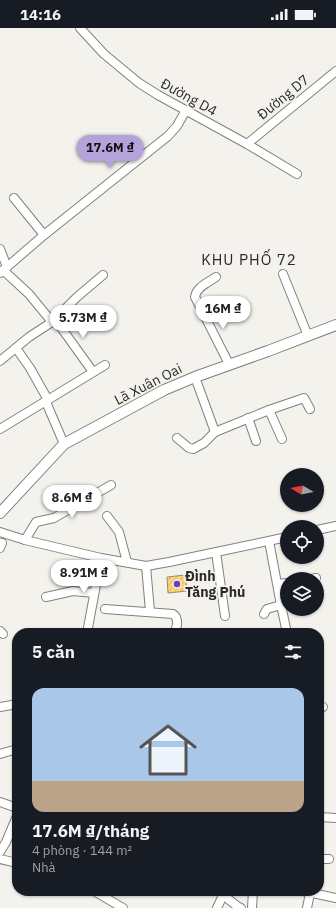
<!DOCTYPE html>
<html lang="vi">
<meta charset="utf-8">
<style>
body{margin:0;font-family:"IBM Plex Sans",sans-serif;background:#242831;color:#f1f3f6;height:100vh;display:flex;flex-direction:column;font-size:15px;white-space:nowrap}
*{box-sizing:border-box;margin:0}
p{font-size:13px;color:#9ea1a6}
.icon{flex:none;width:22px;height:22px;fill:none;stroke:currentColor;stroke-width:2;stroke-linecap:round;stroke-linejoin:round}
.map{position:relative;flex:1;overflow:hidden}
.drawer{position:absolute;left:12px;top:600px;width:312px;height:268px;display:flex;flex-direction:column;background:#171b24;border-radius:16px;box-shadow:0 1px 3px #0004}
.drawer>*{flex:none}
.needle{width:26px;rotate:280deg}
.buttons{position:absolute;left:280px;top:440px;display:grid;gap:8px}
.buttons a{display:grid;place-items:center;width:44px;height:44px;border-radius:50%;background:#171b24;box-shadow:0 1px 3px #0004;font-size:20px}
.price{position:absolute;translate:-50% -34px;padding:0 9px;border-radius:14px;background:#fff;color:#222;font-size:13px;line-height:26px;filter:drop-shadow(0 1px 2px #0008)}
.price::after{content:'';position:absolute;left:50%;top:24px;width:12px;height:9px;margin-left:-6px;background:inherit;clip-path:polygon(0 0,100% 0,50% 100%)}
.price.current{background:#b4a2da;color:#111}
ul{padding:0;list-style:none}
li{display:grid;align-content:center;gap:8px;height:212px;padding:0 20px}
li+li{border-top:1px solid #363941}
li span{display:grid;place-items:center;height:124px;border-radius:12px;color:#555}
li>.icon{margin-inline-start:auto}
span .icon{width:72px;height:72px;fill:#fffc;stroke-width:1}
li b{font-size:17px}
h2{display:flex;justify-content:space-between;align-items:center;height:48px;padding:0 20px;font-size:17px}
.status{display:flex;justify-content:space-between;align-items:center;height:28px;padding:0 20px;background:#171b24;direction:ltr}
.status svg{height:11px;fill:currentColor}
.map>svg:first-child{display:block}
.building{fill:url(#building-hatch);stroke:#8e8c88}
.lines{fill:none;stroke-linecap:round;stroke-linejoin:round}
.minor-casing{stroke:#83817d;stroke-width:10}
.major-casing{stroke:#83817d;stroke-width:12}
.minor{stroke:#fff;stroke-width:8}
.major{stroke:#fff;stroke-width:10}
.poi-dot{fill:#6940b8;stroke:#f4f2ed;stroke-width:1.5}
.labels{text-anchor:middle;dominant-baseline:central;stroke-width:3.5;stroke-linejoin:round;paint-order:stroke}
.street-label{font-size:14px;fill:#2b2a28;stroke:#f4f2ed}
.poi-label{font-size:14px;font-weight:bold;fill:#2b2a28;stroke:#f4f2ed;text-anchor:start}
.neighbourhood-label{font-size:15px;letter-spacing:1px;fill:#2b2a28;stroke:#f4f2ed}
</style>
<div class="status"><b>14:16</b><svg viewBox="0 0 49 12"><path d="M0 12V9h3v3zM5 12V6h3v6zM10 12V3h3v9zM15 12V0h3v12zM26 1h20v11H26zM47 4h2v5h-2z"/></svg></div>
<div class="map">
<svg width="336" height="880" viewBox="0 0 336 880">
<defs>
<pattern id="building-hatch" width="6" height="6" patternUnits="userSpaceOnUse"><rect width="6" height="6" fill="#ffd273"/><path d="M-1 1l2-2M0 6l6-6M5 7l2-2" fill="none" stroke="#dbb464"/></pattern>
</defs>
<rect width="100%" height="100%" fill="#f4f2ed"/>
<path class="building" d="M185 547 187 563 168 565 167 549Z"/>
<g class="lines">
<g class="minor-casing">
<g id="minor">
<path d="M80 0 104 26 139 55 158 67 247 116 297 146"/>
<path d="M247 116 336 43"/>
<path d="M44 207 168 108 177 98 186 82"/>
<path d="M0 221 7 239"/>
<path d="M3 242 29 266 52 294"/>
<path d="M0 245 44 207 14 170"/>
<path d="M283 246 308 308"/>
<path d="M216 249C209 254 196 259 195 269L229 336"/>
<path d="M55 291 93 344"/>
<path d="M16 320 30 340 48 372"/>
<path d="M0 333 29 309 52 294 77 269 103 247"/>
<path d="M195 349 215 404 269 382 282 411"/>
<path d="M46 374 64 416"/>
<path d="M269 382 304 370 310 381"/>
<path d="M248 390 256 413"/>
<path d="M0 401 105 337"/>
<path d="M177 410 189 420 193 421 204 415 215 404"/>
<path d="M107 488 119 504 127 534"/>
<path d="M317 502 336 498"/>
<path d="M0 504 25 512 101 530 146 538 169 534 287 509"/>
<path d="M25 512 36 494 54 490 111 457"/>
<path d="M0 520 2 515"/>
<path d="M216 524 225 588"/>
<path d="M146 538 150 583"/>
<path d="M311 551 316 550"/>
<path d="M278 556 287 555"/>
<path d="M46 569 73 563 94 565"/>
<path d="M281 577 287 605"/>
<path d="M105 581 173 586C179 590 178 600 173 605"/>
<path d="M264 586 267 581 281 577 269 513"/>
<path d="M0 603 3 606"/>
<path d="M87 605 101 530"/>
<path d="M0 679 17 676"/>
<path d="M319 681 323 679"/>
<path d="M0 726 17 721"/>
<path d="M0 774 17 780"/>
<path d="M319 789 336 790"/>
<path d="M0 824 6 814 17 788"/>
<path d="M0 831 17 835"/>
<path d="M319 831H329"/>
<path d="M94 863 123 880"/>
<path d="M303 863 336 870"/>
<path d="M223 867 237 878 241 880"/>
<path d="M217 880 225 863"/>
<path d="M252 880 253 863"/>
<path d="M307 880 310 865"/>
</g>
</g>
<g class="major-casing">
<path id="major" d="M0 485 64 416 164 362 195 349 268 323 336 297"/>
</g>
<use href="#minor" class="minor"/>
<use href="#major" class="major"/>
</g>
<circle class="poi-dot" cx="177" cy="556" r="4"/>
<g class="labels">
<g class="street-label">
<text transform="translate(189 69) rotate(29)">Đường D4</text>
<text transform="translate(283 69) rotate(-39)">Đường D7</text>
<text transform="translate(148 356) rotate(-27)">Lã Xuân Oai</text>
</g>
<g class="poi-label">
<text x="185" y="548">Đình<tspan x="185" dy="16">Tăng Phú</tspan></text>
</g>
<g class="neighbourhood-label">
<text x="249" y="231">KHU PHỐ 72</text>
</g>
</g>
</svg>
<div class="buttons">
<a><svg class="needle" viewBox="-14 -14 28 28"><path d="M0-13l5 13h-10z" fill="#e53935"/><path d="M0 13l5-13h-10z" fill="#9ea1a6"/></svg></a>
<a><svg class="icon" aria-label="locate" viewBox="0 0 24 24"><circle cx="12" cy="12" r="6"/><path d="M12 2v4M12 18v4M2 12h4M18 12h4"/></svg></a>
<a><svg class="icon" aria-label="layers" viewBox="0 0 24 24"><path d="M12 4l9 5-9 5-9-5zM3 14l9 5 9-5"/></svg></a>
</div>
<b class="price current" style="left:110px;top:141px">17.6M ₫</b>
<b class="price" style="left:223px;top:302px">16M ₫</b>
<b class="price" style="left:83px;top:311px">5.73M ₫</b>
<b class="price" style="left:72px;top:491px">8.6M ₫</b>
<b class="price" style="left:84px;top:566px">8.91M ₫</b>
<section class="drawer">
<h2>5 căn<svg class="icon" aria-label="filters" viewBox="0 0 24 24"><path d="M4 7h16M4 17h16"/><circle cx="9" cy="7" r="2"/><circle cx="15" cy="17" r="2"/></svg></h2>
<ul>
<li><span style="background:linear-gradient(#a9c7e8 75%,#b9a48a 0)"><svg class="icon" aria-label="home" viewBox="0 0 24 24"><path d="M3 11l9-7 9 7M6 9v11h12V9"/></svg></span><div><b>17.6M ₫/tháng</b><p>4 phòng · 144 m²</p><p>Nhà</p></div></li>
</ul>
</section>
</div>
